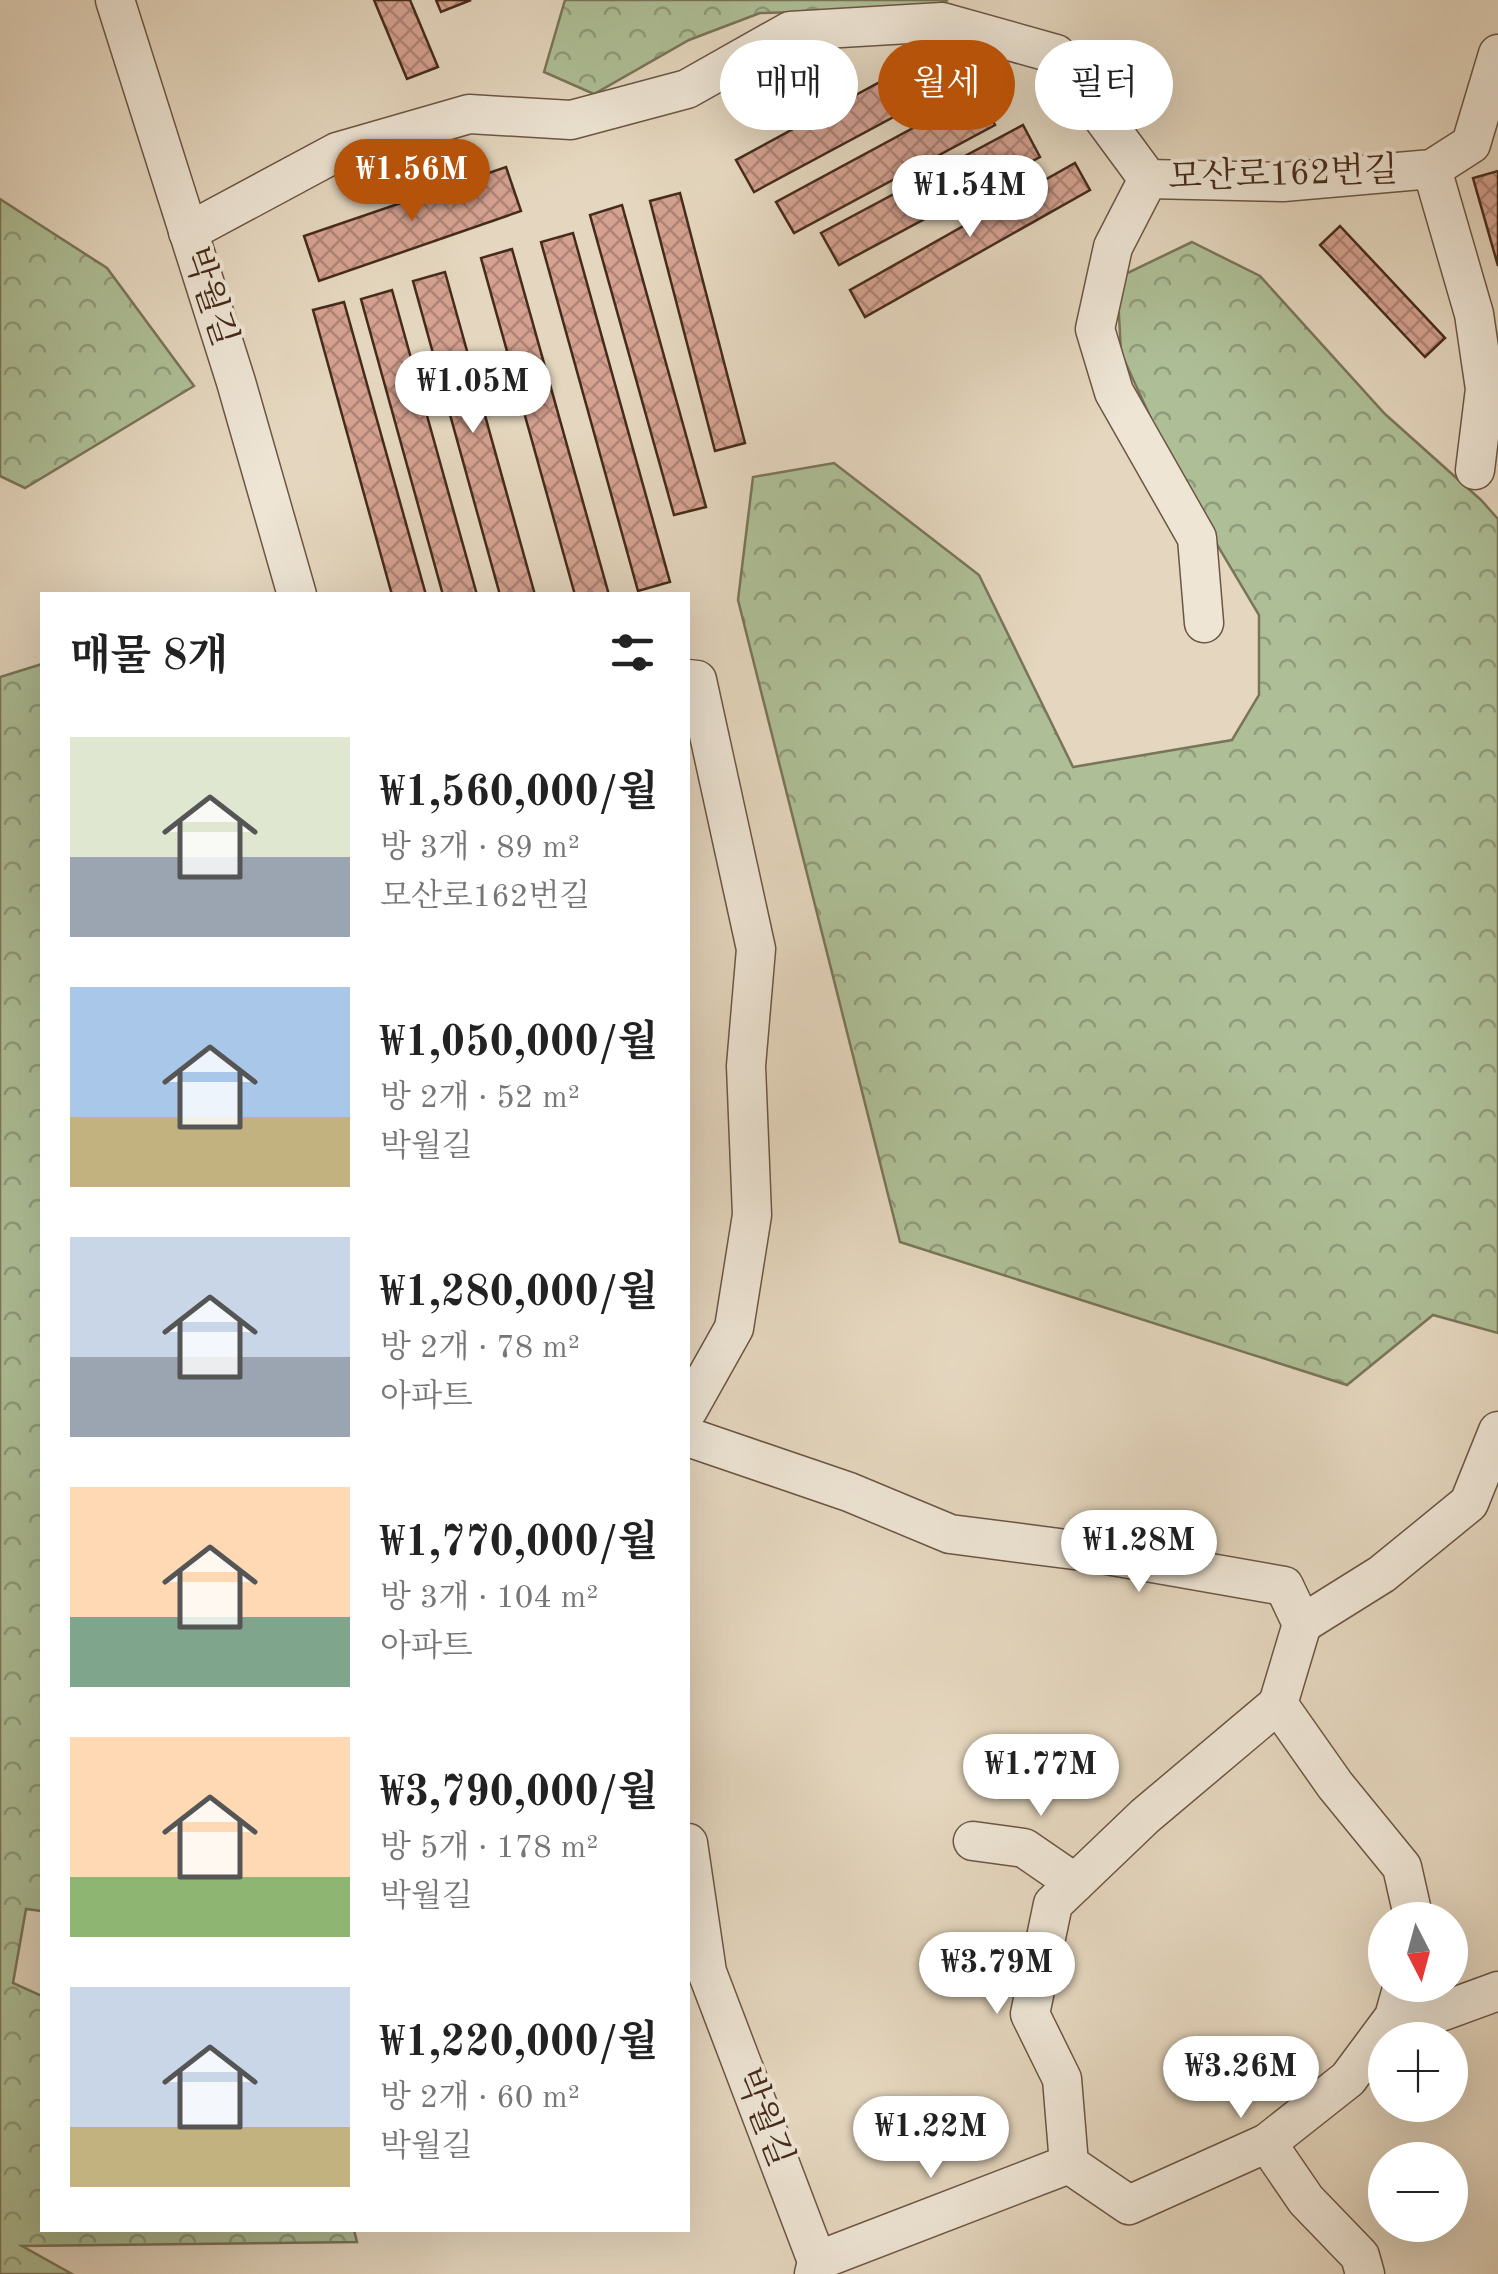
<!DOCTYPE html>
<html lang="ko">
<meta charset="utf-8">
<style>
body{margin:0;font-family:"Old Standard TT","Noto Serif KR",serif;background:#f6f6f6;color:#222;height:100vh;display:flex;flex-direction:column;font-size:38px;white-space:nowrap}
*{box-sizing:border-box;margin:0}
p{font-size:32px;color:#767676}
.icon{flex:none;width:55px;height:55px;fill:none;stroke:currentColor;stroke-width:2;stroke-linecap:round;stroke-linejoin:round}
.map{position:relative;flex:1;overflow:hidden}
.details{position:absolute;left:40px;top:592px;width:650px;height:1640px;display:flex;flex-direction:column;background:#fff;border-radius:0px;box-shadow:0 10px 40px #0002}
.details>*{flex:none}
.hud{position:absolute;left:720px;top:40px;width:628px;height:90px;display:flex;gap:20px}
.needle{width:65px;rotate:174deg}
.tools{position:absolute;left:1368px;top:1902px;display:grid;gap:20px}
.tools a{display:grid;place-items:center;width:100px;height:100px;border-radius:50%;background:#fff;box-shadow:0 10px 40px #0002;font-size:50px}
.price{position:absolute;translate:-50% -85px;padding:0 22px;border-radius:35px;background:#fff;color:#222;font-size:32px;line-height:65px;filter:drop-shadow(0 2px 5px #0008)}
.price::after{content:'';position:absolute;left:50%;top:60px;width:30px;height:22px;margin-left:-15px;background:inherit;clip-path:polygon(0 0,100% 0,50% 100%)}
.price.on{background:#b45309;color:#fff}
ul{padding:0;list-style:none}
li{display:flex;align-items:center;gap:30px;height:250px;padding:0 30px}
li span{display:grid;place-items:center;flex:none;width:280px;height:200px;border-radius:0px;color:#555}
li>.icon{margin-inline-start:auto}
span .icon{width:120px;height:120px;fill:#fffc;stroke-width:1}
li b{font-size:42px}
h2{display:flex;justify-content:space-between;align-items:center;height:120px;padding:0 30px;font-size:42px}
.chip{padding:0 35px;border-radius:45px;background:#fff;box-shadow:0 10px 40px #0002;font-size:35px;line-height:90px}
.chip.on{background:#b45309;color:#fff}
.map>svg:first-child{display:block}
.forest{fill:url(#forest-crowns);stroke:#7a7559;stroke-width:2.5}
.building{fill:url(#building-cross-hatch);stroke:#452b1b;stroke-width:2.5}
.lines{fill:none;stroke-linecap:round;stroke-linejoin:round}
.street-casing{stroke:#6d5644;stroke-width:41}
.street{stroke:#eee5d5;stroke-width:38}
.labels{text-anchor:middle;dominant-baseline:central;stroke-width:8;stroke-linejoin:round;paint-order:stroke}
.street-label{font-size:35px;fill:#452b1b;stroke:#eee5d5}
</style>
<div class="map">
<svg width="1498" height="2274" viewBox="0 0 1498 2274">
<defs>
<pattern id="forest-crowns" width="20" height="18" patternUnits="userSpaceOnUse" patternTransform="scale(2.5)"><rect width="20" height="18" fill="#aebf97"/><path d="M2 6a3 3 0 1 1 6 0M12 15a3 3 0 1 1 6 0" fill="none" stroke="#8f9b7a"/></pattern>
<pattern id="building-cross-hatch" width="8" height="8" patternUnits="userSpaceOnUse" patternTransform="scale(2.5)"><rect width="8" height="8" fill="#d5a291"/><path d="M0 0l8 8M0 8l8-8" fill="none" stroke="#af8476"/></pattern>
</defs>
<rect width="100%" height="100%" fill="#e5d7bf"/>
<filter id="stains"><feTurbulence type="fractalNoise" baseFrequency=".002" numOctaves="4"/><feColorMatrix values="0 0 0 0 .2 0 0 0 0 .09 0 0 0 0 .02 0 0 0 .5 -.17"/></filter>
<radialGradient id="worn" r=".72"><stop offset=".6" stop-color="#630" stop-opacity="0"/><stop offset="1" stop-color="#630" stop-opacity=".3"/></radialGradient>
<g class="forest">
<path d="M565 0H948L924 9 760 13 689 40 594 94 544 72Z"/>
<path d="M0 199 107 268 194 386 25 488 0 476Z"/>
<path d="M1192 242 1260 276 1385 414 1481 500 1498 519V1333L1433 1315 1347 1385 900 1242 738 600 753 477 834 463 979 575 1073 767 1232 740 1259 695V615L1181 484 1121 353 1117 278Z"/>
<path d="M42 664V1911L26 1909 13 1983 42 1996V2230H354L357 2242 22 2246 72 2274H0V677Z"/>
</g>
<g class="building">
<path d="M374 0H410L438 67 407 79Z"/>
<path d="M436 0H471L441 12Z"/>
<path d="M937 51 955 84 754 192 736 160Z"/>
<path d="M978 93 995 125 794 233 776 202Z"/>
<path d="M1023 125 1040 157 839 265 821 233Z"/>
<path d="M1075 163 1090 190 865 317 850 290Z"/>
<path d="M506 167 521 211 319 281 304 236Z"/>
<path d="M1498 171V266L1473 178Z"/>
<path d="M680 193 745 443 715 451 650 201Z"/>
<path d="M622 205 706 507 674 515 590 215Z"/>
<path d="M1340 226 1445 338 1425 357 1320 245Z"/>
<path d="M573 233 670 582 638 591 541 242Z"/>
<path d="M512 249 609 595H575L481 258Z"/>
<path d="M445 272 535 595H500L413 281Z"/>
<path d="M392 290 477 595H443L361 299Z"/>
<path d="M344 302 426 595H392L313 310Z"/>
</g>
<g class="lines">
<g class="street-casing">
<g id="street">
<path d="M115 0 236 382 297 595"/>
<path d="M1432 169 1474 314 1485 389 1475 470"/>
<path d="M1148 179 1113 247 1095 329 1114 392 1197 538 1204 623"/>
<path d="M188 232 337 152 469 114 571 120 687 89 790 31 942 22 1056 54 1148 179 1283 182 1432 169 1471 144 1498 54"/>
<path d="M688 679 697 680 756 949 746 1066 752 1215 734 1328 688 1410"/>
<path d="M688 1437 849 1492 950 1534 1090 1552 1284 1586 1302 1624 1278 1704 1335 1785 1402 1867 1414 1920"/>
<path d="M1302 1624 1382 1574 1469 1503 1498 1431"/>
<path d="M973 1841 1024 1848 1075 1883"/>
<path d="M688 1843 707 1972 817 2261 814 2274"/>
<path d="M1383 2033 1498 1991"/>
<path d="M1267 2143 1129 2205 1069 2164 1062 2079 1030 2014 1053 1904 1145 1816 1278 1704"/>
<path d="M817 2261 1069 2164"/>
<path d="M1365 2274 1360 2256 1306 2200 1267 2143 1348 2079 1394 2017 1403 1985"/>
</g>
</g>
<use href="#street" class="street"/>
</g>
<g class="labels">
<g class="street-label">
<text transform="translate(1283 175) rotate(-2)">모산로162번길</text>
<text transform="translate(209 297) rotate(72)">박월길</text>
<text transform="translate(763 2118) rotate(69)">박월길</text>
</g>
</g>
<rect width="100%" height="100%" filter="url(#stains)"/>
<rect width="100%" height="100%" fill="url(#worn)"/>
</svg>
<div class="tools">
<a><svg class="needle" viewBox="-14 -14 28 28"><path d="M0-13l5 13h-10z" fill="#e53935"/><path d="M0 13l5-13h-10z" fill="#767676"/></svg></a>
<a>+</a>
<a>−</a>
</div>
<b class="price on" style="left:412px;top:224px">₩1.56M</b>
<b class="price" style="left:970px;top:240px">₩1.54M</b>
<b class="price" style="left:473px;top:436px">₩1.05M</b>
<b class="price" style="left:1139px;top:1595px">₩1.28M</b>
<b class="price" style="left:1041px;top:1819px">₩1.77M</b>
<b class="price" style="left:997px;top:2017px">₩3.79M</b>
<b class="price" style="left:1241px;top:2121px">₩3.26M</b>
<b class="price" style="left:931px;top:2181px">₩1.22M</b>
<div class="hud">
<a class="chip">매매</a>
<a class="chip on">월세</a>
<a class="chip">필터</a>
</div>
<section class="details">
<h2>매물 8개<svg class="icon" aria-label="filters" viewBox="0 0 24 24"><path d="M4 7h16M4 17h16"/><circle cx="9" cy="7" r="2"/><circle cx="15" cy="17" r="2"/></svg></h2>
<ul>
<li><span style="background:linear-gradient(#dfe7d0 60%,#9aa5b1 0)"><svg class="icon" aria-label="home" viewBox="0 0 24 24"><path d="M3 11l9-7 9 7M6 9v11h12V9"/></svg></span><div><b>₩1,560,000/월</b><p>방 3개 · 89 m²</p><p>모산로162번길</p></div></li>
<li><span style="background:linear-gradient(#a9c7e8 65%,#c2b280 0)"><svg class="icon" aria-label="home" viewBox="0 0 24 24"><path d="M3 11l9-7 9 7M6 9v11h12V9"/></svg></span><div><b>₩1,050,000/월</b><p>방 2개 · 52 m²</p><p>박월길</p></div></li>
<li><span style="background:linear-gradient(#c9d6e8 60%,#9aa5b1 0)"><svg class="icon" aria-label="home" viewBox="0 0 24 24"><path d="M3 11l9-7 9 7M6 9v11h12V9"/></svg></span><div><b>₩1,280,000/월</b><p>방 2개 · 78 m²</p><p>아파트</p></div></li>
<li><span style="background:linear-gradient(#ffd9b3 65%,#7fa58c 0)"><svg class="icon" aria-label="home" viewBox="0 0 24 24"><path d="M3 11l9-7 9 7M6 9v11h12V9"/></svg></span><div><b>₩1,770,000/월</b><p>방 3개 · 104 m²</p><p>아파트</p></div></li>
<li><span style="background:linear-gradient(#ffd9b3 70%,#8fb573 0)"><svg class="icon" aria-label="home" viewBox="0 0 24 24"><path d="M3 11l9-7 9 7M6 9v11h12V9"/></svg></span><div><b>₩3,790,000/월</b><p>방 5개 · 178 m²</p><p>박월길</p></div></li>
<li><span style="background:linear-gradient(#c9d6e8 70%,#c2b280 0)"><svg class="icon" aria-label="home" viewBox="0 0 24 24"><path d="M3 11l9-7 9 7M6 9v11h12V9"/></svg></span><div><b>₩1,220,000/월</b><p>방 2개 · 60 m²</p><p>박월길</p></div></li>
</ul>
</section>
</div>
